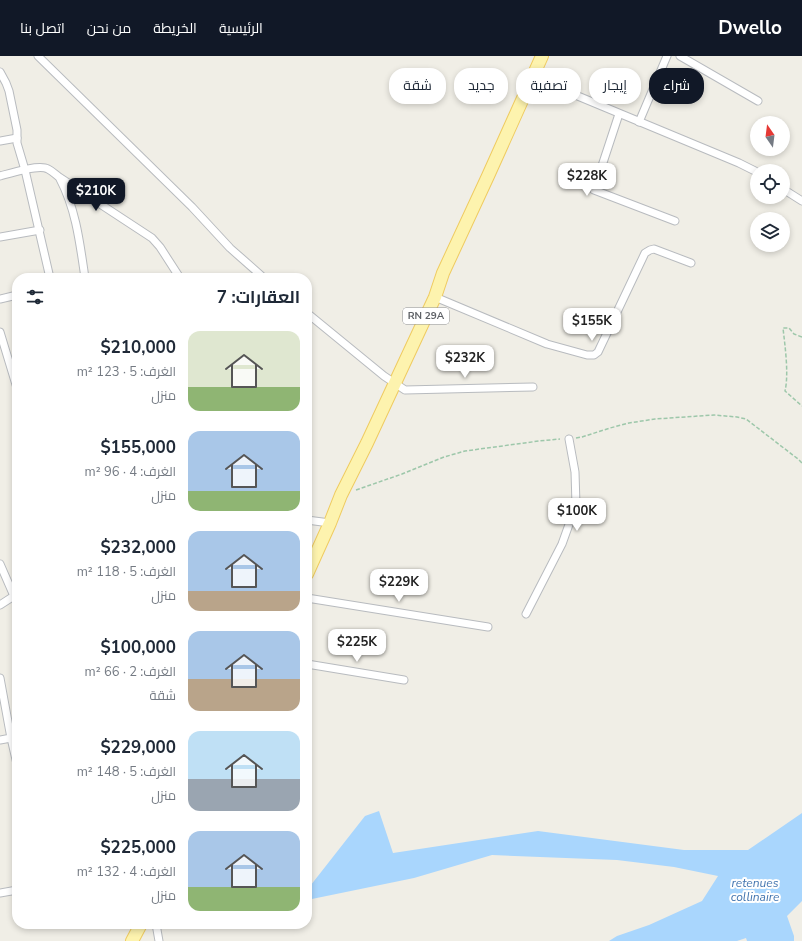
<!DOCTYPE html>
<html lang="ar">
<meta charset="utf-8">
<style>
body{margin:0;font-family:"Nunito Sans",Cairo,sans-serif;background:#f6f6f7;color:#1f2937;direction:rtl;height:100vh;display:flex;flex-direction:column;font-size:15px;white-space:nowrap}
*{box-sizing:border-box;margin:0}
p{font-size:13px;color:#747a83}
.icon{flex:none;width:22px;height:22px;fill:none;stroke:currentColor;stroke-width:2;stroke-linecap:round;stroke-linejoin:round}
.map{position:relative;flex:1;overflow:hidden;direction:ltr}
.sheet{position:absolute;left:12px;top:217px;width:300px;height:656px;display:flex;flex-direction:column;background:#fff;border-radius:16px;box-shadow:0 2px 6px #0003;direction:rtl}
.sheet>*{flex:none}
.banner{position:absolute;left:324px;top:12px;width:380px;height:36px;direction:rtl;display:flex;gap:8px}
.needle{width:26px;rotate:346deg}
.buttons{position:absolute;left:750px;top:60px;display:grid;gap:8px}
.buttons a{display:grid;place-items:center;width:40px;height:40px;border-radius:50%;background:#fff;box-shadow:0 2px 6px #0003;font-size:20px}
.price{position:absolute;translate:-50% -34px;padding:0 9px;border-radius:8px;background:#fff;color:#222;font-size:13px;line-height:26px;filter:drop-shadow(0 1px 2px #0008)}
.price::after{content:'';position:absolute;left:50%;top:24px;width:12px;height:9px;margin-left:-6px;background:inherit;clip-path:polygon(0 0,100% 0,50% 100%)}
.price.selected{background:#111827;color:#fff}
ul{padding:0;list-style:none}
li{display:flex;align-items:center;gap:12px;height:100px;padding:0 12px}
li span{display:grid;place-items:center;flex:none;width:112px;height:80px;border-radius:12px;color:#555}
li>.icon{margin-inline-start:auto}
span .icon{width:48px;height:48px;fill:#fffc;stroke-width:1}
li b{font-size:17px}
h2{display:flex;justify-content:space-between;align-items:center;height:48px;padding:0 12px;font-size:17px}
.tag{padding:0 14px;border-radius:16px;background:#fff;box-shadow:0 2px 6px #0003;font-size:14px;line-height:36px}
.tag.selected{background:#111827;color:#fff}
header{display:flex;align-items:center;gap:24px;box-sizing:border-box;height:56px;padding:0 20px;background:#111827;color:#fff}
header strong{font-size:19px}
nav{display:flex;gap:22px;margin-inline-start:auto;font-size:14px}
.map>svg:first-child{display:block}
.water{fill:#a9d6fd}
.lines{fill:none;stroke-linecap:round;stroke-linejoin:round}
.street-casing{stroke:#b8bbbf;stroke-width:9}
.primary-casing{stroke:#efcb60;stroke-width:14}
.path{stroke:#9dc7aa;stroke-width:1.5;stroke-dasharray:4 2;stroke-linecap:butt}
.street{stroke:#fff;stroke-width:7}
.primary{stroke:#fdf3ae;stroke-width:12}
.labels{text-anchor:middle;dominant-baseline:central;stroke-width:4;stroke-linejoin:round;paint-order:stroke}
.shield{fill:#fff;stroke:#8e9094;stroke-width:1}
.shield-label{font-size:10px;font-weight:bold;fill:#5e6166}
.water-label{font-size:12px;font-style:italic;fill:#4476b0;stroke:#fff}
</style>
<header>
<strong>Dwello</strong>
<nav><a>الرئيسية</a><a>الخريطة</a><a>من نحن</a><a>اتصل بنا</a></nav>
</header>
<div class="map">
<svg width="802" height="885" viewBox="0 0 802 885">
<rect width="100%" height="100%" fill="#f0eee6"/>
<path class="water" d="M379 755 393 797 538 775 684 794H748L802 757V845L787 860 794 880V885H747L746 882 737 885H609L617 880 649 869 702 845 718 820 674 811 617 804 492 799 414 822 307 844V834L365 760Z"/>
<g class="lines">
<g class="street-casing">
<g id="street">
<path d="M38 0 192 151 230 192 264 222"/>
<path d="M680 0 758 45"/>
<path d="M0 16 6 27 9 35 17 74V87L25 114 50 222"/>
<path d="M532 21 739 107 757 116"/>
<path d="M619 58 594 134 675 165"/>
<path d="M639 66 667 0"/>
<path d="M0 85 17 82"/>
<path d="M0 120C11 117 39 108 48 113 52 115 55 118 59 121L152 182 160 191 180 222"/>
<path d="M60 123C76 153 80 188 85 222"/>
<path d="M783 133 802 145"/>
<path d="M0 181 40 174"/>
<path d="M435 241 547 288 587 299H594L598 296 645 197 650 194 654 193 691 207"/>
<path d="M0 243 17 239"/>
<path d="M307 257 384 320 405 334 533 331"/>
<path d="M0 276 17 332"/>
<path d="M307 464 330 467"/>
<path d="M0 508 14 540"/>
<path d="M307 542 488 571"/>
<path d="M0 549 17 538"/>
<path d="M526 558 562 488 576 449 575 416 569 383"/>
<path d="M307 608 404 624"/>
<path d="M0 622 11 682 17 708"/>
<path d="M0 684 11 682"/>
<path d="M0 837 17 834"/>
<path d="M156 868 159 885"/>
</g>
</g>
<g class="primary-casing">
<g id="primary">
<path d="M307 518 330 467 341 439 367 387 435 241 443 217 488 120 542 0"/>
<path d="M132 885 141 868"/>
</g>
</g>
<g class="path">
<path d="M802 281 794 278 789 272H783C785 290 789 318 785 335L802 350"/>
<path d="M576 382 582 381 610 372 629 367 655 363 714 359 737 361 746 363 798 403 802 407"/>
<path d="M356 434 402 418 444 401 465 395 539 385 560 383"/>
</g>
<use href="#street" class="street"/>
<use href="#primary" class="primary"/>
</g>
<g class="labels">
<rect class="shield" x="403" y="252" width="46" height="16" rx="3"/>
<g class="shield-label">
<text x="426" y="260">RN 29A</text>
</g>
<g class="water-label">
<text x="755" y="827">retenues<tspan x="755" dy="14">collinaire</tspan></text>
</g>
</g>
</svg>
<div class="buttons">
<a><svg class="needle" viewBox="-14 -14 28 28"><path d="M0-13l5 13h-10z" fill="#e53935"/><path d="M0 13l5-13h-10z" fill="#747a83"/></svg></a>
<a><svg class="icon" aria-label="locate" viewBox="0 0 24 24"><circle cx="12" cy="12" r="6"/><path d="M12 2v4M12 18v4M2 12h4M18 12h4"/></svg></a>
<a><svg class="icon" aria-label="layers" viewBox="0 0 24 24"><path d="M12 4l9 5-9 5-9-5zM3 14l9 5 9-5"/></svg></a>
</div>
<b class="price" style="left:587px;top:141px">$228K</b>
<b class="price selected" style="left:96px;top:156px">$210K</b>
<b class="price" style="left:592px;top:286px">$155K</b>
<b class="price" style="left:465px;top:323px">$232K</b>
<b class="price" style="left:577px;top:476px">$100K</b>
<b class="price" style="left:399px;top:547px">$229K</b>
<b class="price" style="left:357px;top:607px">$225K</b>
<div class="banner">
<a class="tag selected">شراء</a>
<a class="tag">إيجار</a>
<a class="tag">تصفية</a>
<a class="tag">جديد</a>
<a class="tag">شقة</a>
</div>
<section class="sheet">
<h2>العقارات: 7<svg class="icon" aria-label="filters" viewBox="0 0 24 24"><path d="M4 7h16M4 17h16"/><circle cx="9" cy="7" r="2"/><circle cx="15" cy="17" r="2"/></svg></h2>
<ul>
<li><span style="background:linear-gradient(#dfe7d0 70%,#8fb573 0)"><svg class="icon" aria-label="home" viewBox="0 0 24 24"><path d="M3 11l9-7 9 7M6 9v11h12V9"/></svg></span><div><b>$210,000</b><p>الغرف: 5 · 123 m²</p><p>منزل</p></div></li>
<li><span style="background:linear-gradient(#a9c7e8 75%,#8fb573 0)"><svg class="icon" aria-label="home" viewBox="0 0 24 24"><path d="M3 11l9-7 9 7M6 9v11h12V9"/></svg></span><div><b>$155,000</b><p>الغرف: 4 · 96 m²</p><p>منزل</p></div></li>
<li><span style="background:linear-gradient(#a9c7e8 75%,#b9a48a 0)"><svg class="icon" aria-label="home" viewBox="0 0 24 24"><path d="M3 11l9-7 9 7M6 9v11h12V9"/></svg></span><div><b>$232,000</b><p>الغرف: 5 · 118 m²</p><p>منزل</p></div></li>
<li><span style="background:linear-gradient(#a9c7e8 60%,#b9a48a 0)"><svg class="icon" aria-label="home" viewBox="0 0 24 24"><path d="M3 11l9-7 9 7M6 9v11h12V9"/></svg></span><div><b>$100,000</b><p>الغرف: 2 · 66 m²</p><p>شقة</p></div></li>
<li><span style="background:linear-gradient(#bfe0f5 60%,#9aa5b1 0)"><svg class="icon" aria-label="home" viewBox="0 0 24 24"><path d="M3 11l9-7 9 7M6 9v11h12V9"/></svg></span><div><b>$229,000</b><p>الغرف: 5 · 148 m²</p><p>منزل</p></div></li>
<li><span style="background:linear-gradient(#a9c7e8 70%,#8fb573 0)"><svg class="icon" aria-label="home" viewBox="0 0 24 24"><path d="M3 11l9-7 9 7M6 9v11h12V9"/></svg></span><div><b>$225,000</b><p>الغرف: 4 · 132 m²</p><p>منزل</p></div></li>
</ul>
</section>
</div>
